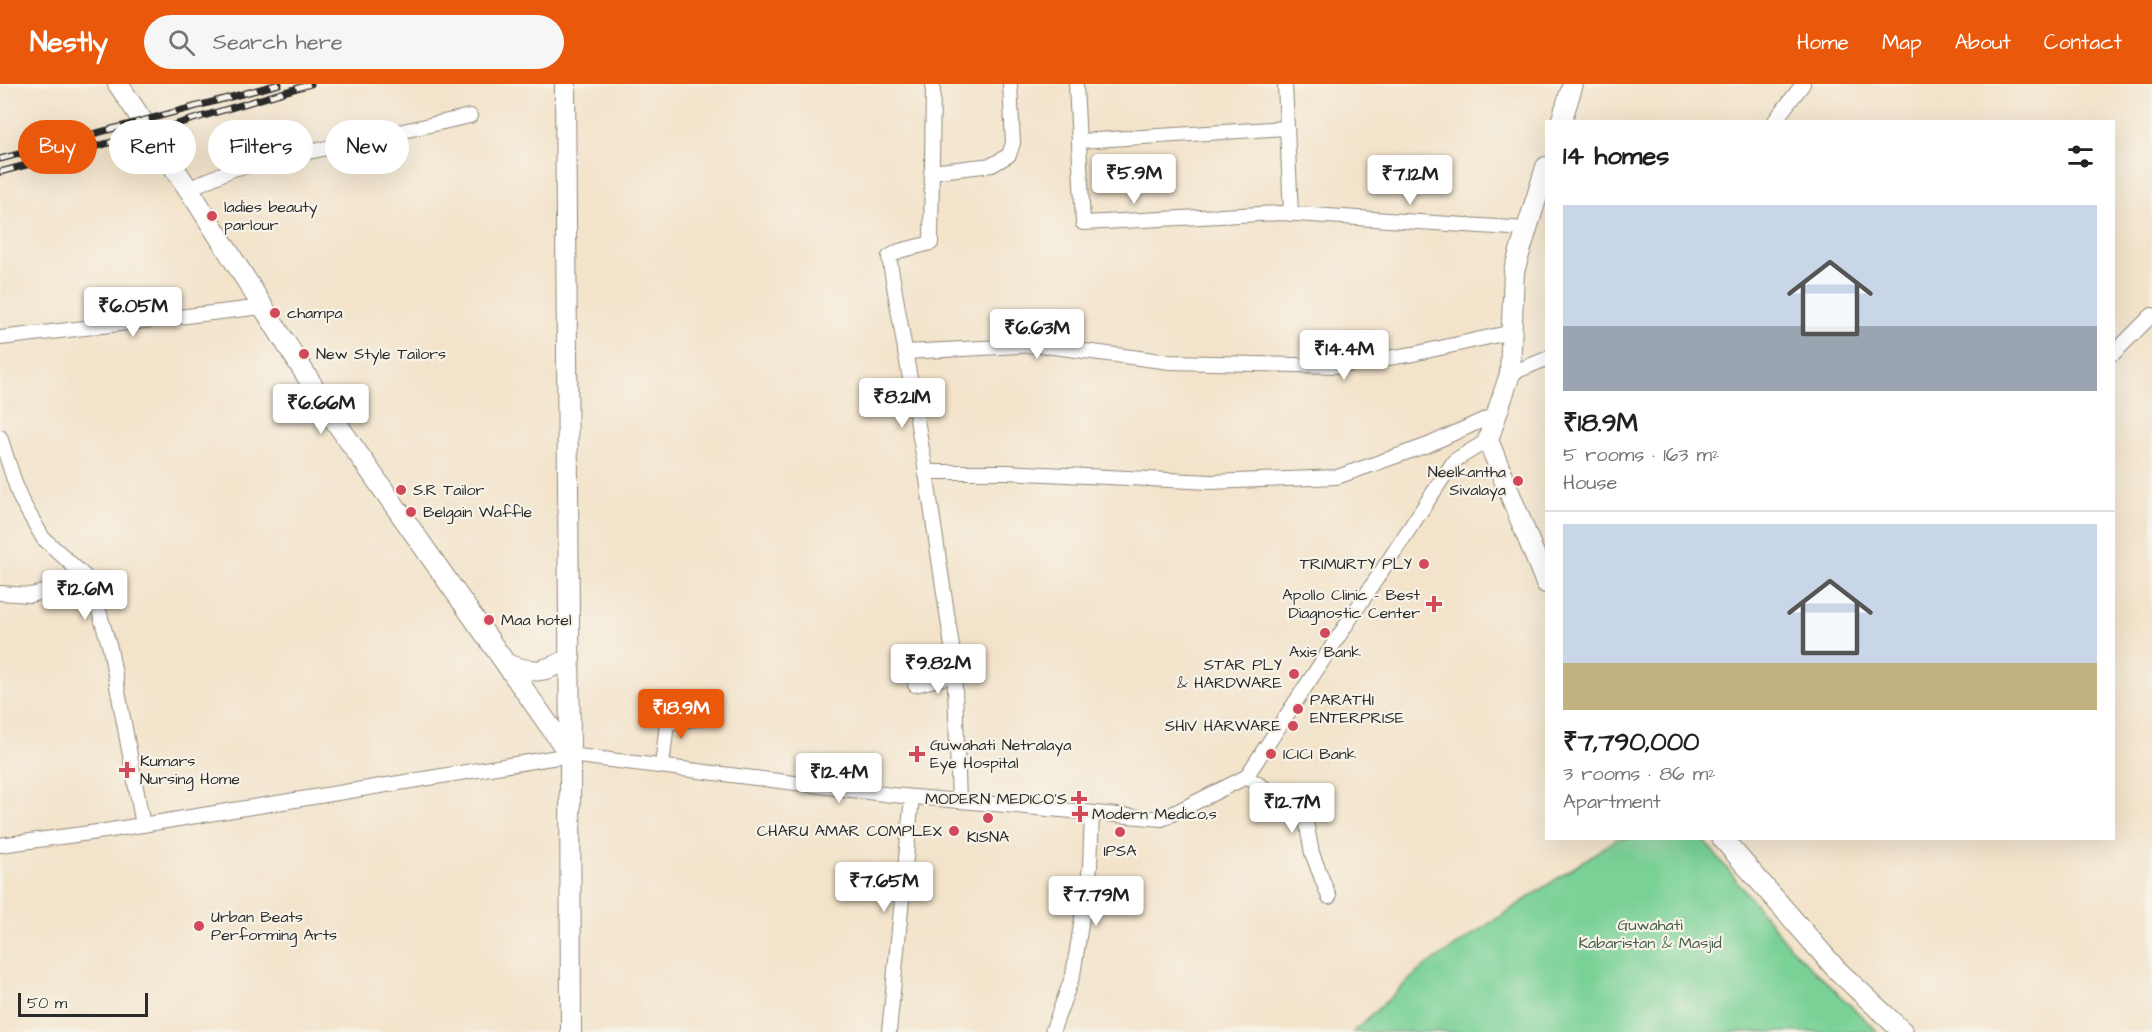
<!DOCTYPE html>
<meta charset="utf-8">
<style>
body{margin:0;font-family:"Architects Daughter",sans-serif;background:#f6f6f6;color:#202124;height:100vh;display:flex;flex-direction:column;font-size:22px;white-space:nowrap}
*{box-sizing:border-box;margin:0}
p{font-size:20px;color:#757577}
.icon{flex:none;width:33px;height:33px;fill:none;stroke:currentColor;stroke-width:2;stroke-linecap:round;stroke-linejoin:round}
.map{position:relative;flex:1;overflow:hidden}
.sheet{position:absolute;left:1545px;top:36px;width:570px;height:720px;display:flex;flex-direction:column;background:#fff;border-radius:0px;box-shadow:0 6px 24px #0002}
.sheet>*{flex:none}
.banner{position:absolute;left:18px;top:36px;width:570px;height:54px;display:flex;gap:12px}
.scale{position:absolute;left:18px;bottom:15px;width:130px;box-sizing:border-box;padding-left:6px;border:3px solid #2b2b2b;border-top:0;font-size:16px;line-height:21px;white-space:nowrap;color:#2b2b2b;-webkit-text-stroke:4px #f7f3e8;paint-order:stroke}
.price{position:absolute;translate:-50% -51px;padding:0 14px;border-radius:6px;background:#fff;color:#222;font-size:20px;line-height:39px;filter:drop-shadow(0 2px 3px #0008)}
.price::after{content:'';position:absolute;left:50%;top:36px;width:18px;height:14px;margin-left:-9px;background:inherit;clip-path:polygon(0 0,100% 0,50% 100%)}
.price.active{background:#ea580c;color:#fff}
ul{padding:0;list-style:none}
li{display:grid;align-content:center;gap:12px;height:318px;padding:0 18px}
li+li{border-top:2px solid #e0e0e0}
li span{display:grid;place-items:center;height:186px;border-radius:0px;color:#555}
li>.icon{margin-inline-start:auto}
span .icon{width:108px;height:108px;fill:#fffc;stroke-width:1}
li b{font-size:26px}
h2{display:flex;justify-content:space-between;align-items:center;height:72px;padding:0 18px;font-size:26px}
.pill{padding:0 21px;border-radius:27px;background:#fff;box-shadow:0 6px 24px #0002;font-size:21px;line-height:54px}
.pill.active{background:#ea580c;color:#fff}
header{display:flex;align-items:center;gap:36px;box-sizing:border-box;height:84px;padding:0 30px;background:#ea580c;color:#fff}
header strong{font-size:28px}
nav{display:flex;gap:33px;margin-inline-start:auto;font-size:21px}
.search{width:420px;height:54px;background:#f6f6f6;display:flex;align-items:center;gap:15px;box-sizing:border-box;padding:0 21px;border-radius:33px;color:#757577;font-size:22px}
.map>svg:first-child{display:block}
.green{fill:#7ad196;stroke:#527e60;stroke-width:1.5}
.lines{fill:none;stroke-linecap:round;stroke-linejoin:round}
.street-casing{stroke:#8f877a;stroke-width:16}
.secondary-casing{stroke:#8f877a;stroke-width:22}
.street{stroke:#fff;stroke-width:14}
.secondary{stroke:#fff;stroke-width:20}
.rail-casing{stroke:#2b2b2b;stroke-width:7}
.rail{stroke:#f7f3e8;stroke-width:4.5;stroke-dasharray:14;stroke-linecap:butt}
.poi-dot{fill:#d1495b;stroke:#f7f3e8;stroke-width:2}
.labels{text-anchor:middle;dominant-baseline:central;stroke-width:4.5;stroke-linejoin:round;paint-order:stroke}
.poi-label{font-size:16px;fill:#2b2b2b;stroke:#f7f3e8;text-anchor:start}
.park-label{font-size:16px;fill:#435d4b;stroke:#f7f3e8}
</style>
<header>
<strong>Nestly</strong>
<div class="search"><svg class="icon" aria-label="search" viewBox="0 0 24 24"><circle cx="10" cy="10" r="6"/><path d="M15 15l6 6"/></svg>Search here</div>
<nav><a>Home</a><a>Map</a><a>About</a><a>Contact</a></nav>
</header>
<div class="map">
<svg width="2152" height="948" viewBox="0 0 2152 948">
<rect width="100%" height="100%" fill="#f7f3e8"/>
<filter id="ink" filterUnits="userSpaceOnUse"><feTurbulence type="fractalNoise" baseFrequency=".0167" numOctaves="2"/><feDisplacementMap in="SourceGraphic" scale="12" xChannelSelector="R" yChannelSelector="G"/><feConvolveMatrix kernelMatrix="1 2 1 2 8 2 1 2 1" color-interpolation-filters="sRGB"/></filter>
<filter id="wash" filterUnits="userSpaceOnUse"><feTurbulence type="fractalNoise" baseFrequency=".008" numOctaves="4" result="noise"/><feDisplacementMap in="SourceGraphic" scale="24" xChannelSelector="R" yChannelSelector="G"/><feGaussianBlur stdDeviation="1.35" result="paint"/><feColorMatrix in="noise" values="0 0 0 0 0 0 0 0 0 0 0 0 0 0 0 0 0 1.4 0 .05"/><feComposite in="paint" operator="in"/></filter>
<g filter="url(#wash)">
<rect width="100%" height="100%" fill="#f3e3ca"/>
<path class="green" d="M1618 754 1703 755 1790 863 1878 948H1353L1420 886Z"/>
</g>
<g filter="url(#ink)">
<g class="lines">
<g class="street-casing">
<g id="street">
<path d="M933 0 931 159 899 167 889 173 925 382 954 576 959 717"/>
<path d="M1076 0 1083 139 1281 129 1527 145"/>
<path d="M1285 0 1291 130"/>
<path d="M1774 38 1803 0"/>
<path d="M1079 57 1287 44"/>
<path d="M931 88 992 81 1009 71 1013 59 1010 0"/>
<path d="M188 105 233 85 470 32"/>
<path d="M0 254 263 223"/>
<path d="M905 268 1038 261 1170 278 1338 282 1413 270 1512 248"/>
<path d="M2114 269 2152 231"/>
<path d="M1510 290 1546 275"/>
<path d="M0 353 20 414 43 454 90 497 110 564 143 741"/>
<path d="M925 388H1006L1211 398 1337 393 1428 361 1496 330"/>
<path d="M0 509 30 511 90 497"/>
<path d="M915 601 955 591"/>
<path d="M662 682 667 639 703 634"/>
<path d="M1246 693 1304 727 1312 769 1329 813"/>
<path d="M0 761 105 747 570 671 892 711 1162 735 1246 693 1454 377 1488 356"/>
<path d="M889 948 912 713"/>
<path d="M1052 948 1073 891 1090 783 1092 729"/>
</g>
</g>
<g class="secondary-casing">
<g id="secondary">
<path d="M118 0 197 118 335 337 570 671"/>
<path d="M565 0 570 671 571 948"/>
<path d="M1561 38 1573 0"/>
<path d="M1546 83 1514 187 1510 290 1488 356 1546 499"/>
<path d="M506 580C534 590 544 589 570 574"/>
<path d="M1722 754 1836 885 1903 948"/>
</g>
</g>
<use href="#street" class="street"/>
<use href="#secondary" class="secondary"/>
<g class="rail-casing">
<g id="rail">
<path d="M0 75 279 0"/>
<path d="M0 88 150 48 311 0"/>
</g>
</g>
<use href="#rail" class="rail"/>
</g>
</g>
<g class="poi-dot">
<circle cx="212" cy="132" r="6"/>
<circle cx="275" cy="229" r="6"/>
<circle cx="304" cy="270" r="6"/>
<circle cx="1518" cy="397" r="6"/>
<circle cx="401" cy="406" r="6"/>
<circle cx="411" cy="428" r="6"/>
<circle cx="1424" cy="480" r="6"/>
<path d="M1431 511h6v6h6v6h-6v6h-6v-6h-6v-6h6z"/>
<circle cx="489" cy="536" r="6"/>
<circle cx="1325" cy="549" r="6"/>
<circle cx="1294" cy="590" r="6"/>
<circle cx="1298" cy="625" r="6"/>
<circle cx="1293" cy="642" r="6"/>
<path d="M914 661h6v6h6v6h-6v6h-6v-6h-6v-6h6z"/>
<circle cx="1271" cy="670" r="6"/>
<path d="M124 677h6v6h6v6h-6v6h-6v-6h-6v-6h6z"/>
<path d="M1076 706h6v6h6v6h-6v6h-6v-6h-6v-6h6z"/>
<path d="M1077 721h6v6h6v6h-6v6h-6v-6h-6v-6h6z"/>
<circle cx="988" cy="734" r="6"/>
<circle cx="954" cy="747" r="6"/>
<circle cx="1120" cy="748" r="6"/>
<circle cx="199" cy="842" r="6"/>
</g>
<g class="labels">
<g class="poi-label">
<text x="224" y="123">ladies beauty<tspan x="224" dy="18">parlour</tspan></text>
<text x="287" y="229">champa</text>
<text x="316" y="270">New Style Tailors</text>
<text x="1506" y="388" text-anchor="end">Neelkantha<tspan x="1506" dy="18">Sivalaya</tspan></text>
<text x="413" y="406">S.R Tailor</text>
<text x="423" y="428">Belgain Waffle</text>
<text x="1412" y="480" text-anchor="end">TRIMURTY PLY</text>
<text x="1420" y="511" text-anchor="end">Apollo Clinic - Best<tspan x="1420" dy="18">Diagnostic Center</tspan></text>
<text x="501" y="536">Maa hotel</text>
<text x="1325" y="568" text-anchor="middle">Axis Bank</text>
<text x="1282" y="581" text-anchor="end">STAR PLY<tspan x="1282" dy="18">&amp; HARDWARE</tspan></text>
<text x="1310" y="616">PARATHI<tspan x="1310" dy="18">ENTERPRISE</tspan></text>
<text x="1281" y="642" text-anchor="end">SHIV HARWARE</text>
<text x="930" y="661">Guwahati Netralaya<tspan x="930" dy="18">Eye Hospital</tspan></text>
<text x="1283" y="670">ICICI Bank</text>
<text x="140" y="677">Kumars<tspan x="140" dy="18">Nursing Home</tspan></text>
<text x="1067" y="715" text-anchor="end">MODERN MEDICO'S</text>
<text x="1092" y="730">Modern Medico,s</text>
<text x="942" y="747" text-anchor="end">CHARU AMAR COMPLEX</text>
<text x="988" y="753" text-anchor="middle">KISNA</text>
<text x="1120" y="767" text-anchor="middle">IPSA</text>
<text x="211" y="833">Urban Beats<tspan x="211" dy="18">Performing Arts</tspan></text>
</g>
<g class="park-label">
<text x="1650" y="841">Guwahati<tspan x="1650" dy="18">Kabaristan &amp; Masjid</tspan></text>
</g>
</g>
</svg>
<div class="scale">50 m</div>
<b class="price" style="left:1134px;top:121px">₹5.9M</b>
<b class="price" style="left:1410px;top:122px">₹7.12M</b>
<b class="price" style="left:133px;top:254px">₹6.05M</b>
<b class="price" style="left:1037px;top:276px">₹6.63M</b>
<b class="price" style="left:1344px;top:297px">₹14.4M</b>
<b class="price" style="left:902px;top:345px">₹8.21M</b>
<b class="price" style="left:321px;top:351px">₹6.66M</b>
<b class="price" style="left:85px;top:537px">₹12.6M</b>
<b class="price" style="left:938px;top:611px">₹9.82M</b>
<b class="price active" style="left:681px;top:656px">₹18.9M</b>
<b class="price" style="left:839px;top:720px">₹12.4M</b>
<b class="price" style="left:1292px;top:750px">₹12.7M</b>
<b class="price" style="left:884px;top:829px">₹7.65M</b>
<b class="price" style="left:1096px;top:843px">₹7.79M</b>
<div class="banner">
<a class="pill active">Buy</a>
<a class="pill">Rent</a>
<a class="pill">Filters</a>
<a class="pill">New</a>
</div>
<section class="sheet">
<h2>14 homes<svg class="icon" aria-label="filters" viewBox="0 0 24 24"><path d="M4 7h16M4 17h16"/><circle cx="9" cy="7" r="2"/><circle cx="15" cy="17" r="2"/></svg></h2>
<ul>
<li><span style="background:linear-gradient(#c9d6e8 65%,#9aa5b1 0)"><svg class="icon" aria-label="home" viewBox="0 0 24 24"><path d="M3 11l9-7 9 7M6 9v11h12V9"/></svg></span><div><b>₹18.9M</b><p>5 rooms · 163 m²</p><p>House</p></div></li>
<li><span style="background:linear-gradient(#c9d6e8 75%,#c2b280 0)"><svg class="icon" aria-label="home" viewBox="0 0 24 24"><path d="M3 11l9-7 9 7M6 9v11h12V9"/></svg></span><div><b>₹7,790,000</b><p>3 rooms · 86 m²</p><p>Apartment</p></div></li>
</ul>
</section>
</div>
